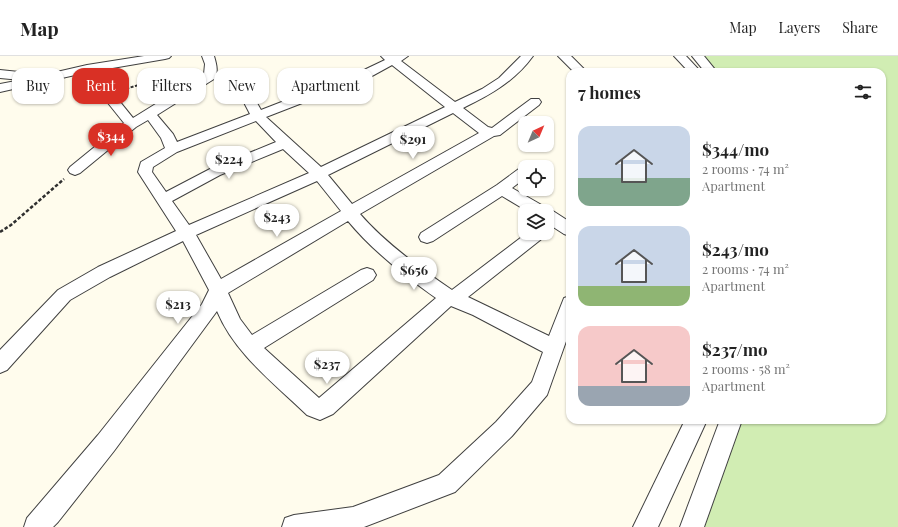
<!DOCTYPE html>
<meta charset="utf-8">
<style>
body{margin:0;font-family:"Playfair Display",serif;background:#f2f2f2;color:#222;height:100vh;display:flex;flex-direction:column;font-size:15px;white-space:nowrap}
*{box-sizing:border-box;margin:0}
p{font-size:13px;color:#767676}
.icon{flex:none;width:22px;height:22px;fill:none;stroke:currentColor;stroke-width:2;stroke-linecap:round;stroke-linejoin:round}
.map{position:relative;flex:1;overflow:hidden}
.panel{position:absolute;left:566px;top:12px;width:320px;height:356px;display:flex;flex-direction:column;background:#fff;border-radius:12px;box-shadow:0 1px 3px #0004}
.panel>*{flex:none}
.hud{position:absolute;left:12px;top:12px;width:380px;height:36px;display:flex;gap:8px}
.needle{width:26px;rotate:44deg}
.buttons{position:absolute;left:518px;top:60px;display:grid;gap:8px}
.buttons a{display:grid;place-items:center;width:36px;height:36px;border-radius:8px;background:#fff;box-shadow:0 1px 3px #0004;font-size:20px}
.price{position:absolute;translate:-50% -34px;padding:0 9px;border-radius:14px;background:#fff;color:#222;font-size:13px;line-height:26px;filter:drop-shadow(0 1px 2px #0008)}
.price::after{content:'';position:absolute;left:50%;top:24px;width:12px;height:9px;margin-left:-6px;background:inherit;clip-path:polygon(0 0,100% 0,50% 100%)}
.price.on{background:#d93025;color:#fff}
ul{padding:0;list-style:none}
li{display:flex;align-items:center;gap:12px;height:100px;padding:0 12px}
li span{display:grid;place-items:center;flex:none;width:112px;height:80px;border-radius:12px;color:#555}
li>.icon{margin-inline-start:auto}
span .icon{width:48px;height:48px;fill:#fffc;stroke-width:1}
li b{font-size:17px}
h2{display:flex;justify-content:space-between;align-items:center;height:48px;padding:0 12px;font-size:17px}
.tag{padding:0 14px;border-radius:12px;background:#fff;box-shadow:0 1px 3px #0004;font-size:14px;line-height:36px}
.tag.on{background:#d93025;color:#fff}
header{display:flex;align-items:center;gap:24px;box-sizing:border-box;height:56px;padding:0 20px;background:#fff;border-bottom:1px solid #e0e0e0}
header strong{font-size:19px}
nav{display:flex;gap:22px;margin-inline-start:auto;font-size:14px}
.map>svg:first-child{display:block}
.green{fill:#d1edb3}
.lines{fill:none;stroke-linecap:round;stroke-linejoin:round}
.minor-casing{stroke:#404040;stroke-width:2}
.path-far1{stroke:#2f2f2f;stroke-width:2;stroke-dasharray:3 1.5;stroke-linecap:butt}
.path{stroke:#2f2f2f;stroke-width:2.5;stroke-dasharray:3.5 2;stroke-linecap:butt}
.minor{fill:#fff;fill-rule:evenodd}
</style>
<header>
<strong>Map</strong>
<nav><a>Map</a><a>Layers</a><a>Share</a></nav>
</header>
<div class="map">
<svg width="898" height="471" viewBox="0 0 898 471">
<rect width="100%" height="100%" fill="#fffced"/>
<path class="green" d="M697 0H898V471H704L735 364H882V16H711Z"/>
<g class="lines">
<g class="minor-casing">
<g id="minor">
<path d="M144 0H171L169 2 165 3 95 15 133 62 204 18 205 8 202 0H214C216 7 219 16 214 23L157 59 173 78 177 86 250 58 236 31 238 28H246L261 54 364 14 385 4 381 0H408L401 5 455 46 482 33 499 22 521 0H533C515 25 490 39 463 52L488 71 492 72 531 43H539L541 46 539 49 500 79 494 80 360 158C384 186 421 213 452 234L527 177H546L544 181 468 241 549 280 564 242 570 240V274L547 339 512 380 455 436 364 471H282L285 462 294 459 353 451 439 419 496 366 532 326 543 296 473 259 451 250 333 358 320 364 307 359C274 327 235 298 217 255L114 395 58 466 53 471H24L27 462 98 379 202 248 209 234 183 185 110 221 70 244 7 314 0 317V294L58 234 98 211 176 175 138 116 141 106 165 92 161 82 148 64 136 71 80 117 75 119 70 117 68 114 70 111 124 67 84 17 0 36V28L21 24 0 22V14L29 17 33 18 35 21 87 9ZM392 9 445 51 321 111 266 61 372 20ZM453 57 479 77 352 148 328 119ZM256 65 276 86 210 113 166 136 152 116 153 111 177 96ZM283 93 309 117 189 169 172 145 220 119ZM317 125 341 155 221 223 196 179ZM348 165C371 193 406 221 436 242L319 342 264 292 373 224 376 219 373 214 367 212 361 214 252 279 240 263 228 237Z"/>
<path d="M558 0H571L587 16H574Z"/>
<path d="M674 0H686L701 16H689Z"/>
<path d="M692 0H704L717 16H705Z"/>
<path d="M525 110 528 111H525V122L512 132 545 151 546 154 553 155 570 166V180L564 178 547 167V155H527L502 140 433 185 427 187 421 185 419 181 421 177 497 129 520 112Z"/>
<path d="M685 364H707L658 471H633Z"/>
<path d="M720 364H742L704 471H680Z"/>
</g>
</g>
<path class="path-far1" d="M122 34 188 14"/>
<path class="path" d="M0 176 11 169 64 123"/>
<use href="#minor" class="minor"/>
</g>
</svg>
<div class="buttons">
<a><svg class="needle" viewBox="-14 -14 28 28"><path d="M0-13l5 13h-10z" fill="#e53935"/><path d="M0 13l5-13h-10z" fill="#767676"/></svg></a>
<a><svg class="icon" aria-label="locate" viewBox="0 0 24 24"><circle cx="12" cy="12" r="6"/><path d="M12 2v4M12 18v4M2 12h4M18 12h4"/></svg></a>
<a><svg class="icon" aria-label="layers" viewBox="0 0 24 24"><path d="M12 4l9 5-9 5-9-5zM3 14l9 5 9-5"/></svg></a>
</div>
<b class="price on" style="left:111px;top:101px">$344</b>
<b class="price" style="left:413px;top:104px">$291</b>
<b class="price" style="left:229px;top:124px">$224</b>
<b class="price" style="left:277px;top:182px">$243</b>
<b class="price" style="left:414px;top:235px">$656</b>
<b class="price" style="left:178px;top:269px">$213</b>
<b class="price" style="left:327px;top:329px">$237</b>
<div class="hud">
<a class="tag">Buy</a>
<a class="tag on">Rent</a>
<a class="tag">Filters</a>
<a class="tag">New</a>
<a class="tag">Apartment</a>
</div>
<section class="panel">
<h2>7 homes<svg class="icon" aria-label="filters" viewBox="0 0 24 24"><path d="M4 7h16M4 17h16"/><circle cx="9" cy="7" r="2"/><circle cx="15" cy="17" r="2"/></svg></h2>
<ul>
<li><span style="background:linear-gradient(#c9d6e8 65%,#7fa58c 0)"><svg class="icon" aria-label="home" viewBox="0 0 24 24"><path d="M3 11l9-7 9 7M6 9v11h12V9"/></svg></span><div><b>$344/mo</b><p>2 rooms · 74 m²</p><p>Apartment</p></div></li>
<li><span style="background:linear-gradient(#c9d6e8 75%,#8fb573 0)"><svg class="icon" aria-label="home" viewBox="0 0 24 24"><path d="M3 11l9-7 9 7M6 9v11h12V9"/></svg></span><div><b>$243/mo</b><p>2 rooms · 74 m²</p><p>Apartment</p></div></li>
<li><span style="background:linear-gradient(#f6c9c9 75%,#9aa5b1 0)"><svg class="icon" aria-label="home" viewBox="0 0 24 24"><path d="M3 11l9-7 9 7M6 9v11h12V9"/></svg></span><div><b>$237/mo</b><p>2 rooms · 58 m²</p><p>Apartment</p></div></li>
</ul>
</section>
</div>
